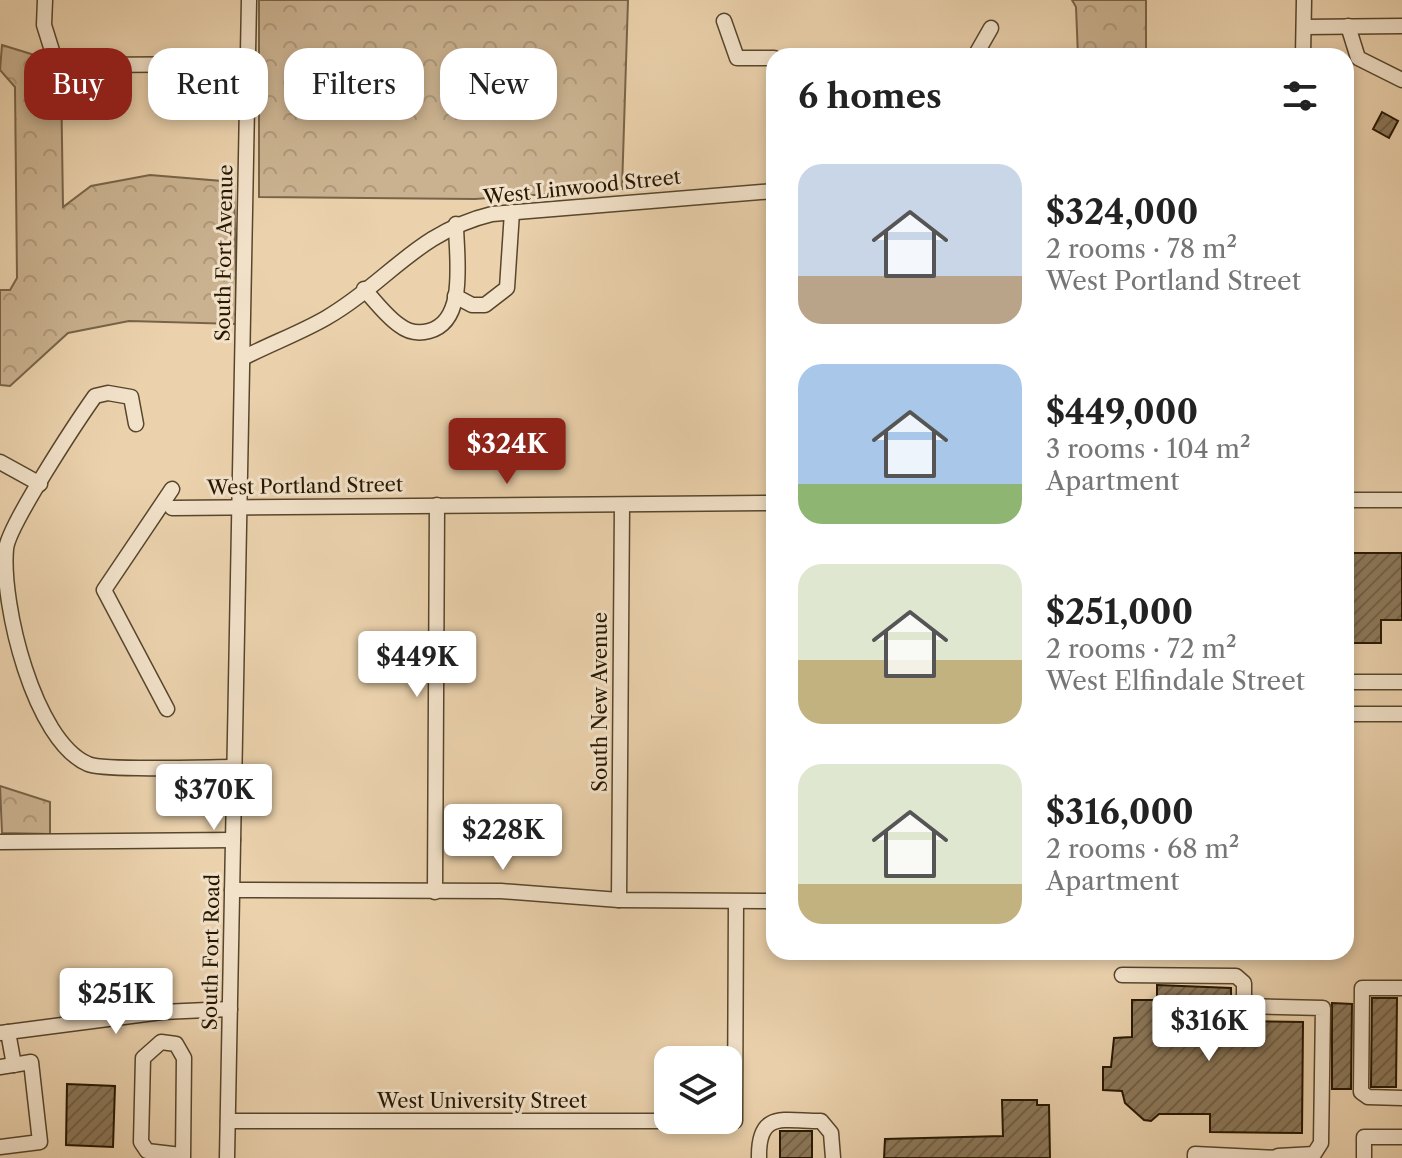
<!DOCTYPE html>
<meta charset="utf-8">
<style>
body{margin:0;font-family:"Libre Caslon Text",serif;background:#f6f6f6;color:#222;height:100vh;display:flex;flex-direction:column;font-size:30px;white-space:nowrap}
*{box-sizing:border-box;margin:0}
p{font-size:26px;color:#767676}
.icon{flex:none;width:44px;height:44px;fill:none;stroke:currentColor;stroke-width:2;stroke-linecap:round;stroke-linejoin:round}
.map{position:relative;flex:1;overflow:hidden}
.side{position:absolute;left:766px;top:48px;width:588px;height:912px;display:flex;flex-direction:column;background:#fff;border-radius:24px;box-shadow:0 4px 12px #0003}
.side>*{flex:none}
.top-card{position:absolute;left:24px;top:48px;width:622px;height:72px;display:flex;gap:16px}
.fabs{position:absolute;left:654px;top:1046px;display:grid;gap:16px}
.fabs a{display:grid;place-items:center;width:88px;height:88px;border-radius:16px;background:#fff;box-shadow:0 4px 12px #0003;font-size:40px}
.price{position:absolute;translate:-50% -68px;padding:0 18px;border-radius:8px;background:#fff;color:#222;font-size:26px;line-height:52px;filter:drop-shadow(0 2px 4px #0008)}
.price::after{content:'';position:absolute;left:50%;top:48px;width:24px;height:18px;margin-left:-12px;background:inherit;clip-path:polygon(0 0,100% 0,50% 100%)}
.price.active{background:#8f2418;color:#fff}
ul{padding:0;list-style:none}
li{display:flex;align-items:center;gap:24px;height:200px;padding:0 32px}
li span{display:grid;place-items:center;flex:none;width:224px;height:160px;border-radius:24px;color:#555}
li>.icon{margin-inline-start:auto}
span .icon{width:96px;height:96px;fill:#fffc;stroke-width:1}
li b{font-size:34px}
h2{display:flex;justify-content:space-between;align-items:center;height:96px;padding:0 32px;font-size:34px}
.pill{padding:0 28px;border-radius:24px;background:#fff;box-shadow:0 4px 12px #0003;font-size:28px;line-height:72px}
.pill.active{background:#8f2418;color:#fff}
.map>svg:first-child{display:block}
.forest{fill:url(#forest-crowns);stroke:#786448;stroke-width:2}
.building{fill:url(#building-hatch);stroke:#261701;stroke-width:2}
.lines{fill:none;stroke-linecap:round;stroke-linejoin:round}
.minor-casing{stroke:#57462c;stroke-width:17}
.minor{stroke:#f2e2ca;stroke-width:14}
.labels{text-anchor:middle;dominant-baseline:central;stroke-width:6;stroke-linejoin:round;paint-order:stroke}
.street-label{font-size:20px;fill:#261701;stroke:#f2e2ca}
</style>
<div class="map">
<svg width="1402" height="1158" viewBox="0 0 1402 1158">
<defs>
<pattern id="forest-crowns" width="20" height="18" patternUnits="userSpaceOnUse" patternTransform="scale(2)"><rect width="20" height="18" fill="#cab290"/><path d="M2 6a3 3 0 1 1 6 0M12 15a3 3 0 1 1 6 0" fill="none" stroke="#ad987a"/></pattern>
<pattern id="building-hatch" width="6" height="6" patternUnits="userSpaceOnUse" patternTransform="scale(2)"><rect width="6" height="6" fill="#8c785a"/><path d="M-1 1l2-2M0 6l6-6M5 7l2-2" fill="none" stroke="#726148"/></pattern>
</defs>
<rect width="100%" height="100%" fill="#ebd2ad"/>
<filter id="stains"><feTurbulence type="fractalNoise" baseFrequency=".0025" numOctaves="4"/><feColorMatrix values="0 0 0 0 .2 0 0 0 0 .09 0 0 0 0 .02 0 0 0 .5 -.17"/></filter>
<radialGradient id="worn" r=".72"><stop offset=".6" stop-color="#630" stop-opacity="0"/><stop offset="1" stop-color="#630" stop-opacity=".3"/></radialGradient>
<g class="forest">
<path d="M259 0H628L622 189 475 199 259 197Z"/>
<path d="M1072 0H1146V56H1078L1076 7Z"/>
<path d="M2 45 44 58 61 75 63 207 91 186 150 175 234 182 237 324 129 321 68 333 10 386 0 385V290H10L17 278 15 87 0 70Z"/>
<path d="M0 786 50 802V834L2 833Z"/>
</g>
<g class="building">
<path d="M1382 112 1398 121 1389 138 1373 129Z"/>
<path d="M1346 553H1402V620H1381V643H1346Z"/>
<path d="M1157 985 1231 988V1021L1303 1022 1302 1133 1210 1132V1114H1159L1151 1121 1144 1120 1125 1103 1122 1091 1103 1090V1067H1111L1114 1038 1132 1037V1000H1157Z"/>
<path d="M1372 998H1397L1396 1087H1371Z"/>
<path d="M1332 1003 1352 1004 1351 1089H1332Z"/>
<path d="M67 1084 115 1086 113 1147 66 1145Z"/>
<path d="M1002 1100H1037V1105H1049L1050 1158H884L885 1139 1003 1136Z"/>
<rect x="780" y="1131" width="32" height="27"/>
</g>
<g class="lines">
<g class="minor-casing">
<g id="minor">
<path d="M45 0 44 25 54 57 84 65 247 64"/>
<path d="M724 21 737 58H774"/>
<path d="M1348 26 1358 58 1402 80"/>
<path d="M1304 27 1402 26"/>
<path d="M975 56 991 28"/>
<path d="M1303 56 1304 0"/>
<path d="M364 289C375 301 386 316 399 325 408 332 418 334 429 331 468 321 456 255 456 224"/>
<path d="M455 296 472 305H485L507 288 512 212"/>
<path d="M243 358C270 344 300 333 326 318 388 282 417 232 492 214L774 191"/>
<path d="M136 424 131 397 108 393 95 396C78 420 8 526 6 549 1 604 34 741 88 764 103 771 209 767 234 767"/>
<path d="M0 462 40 484"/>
<path d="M1346 500H1402"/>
<path d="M172 508 774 503"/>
<path d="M1346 682H1402"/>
<path d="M167 709 104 590 172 489"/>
<path d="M1346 714H1402"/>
<path d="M0 842 233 840"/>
<path d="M232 890 501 891 619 900 774 901"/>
<path d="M435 892 437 505"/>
<path d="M619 900 622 505"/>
<path d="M1122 975 1236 976 1244 983V1006L1323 1008 1321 1143 1314 1154 1278 1156"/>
<path d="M1402 988H1362L1361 1092 1368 1097 1402 1098"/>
<path d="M8 1032 14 1065"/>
<path d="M0 1033 162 1012 230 1009"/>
<path d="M0 1067 31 1062 40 1142 0 1147"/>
<path d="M228 1121H735L736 902"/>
<path d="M181 1155 147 1151 141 1142 143 1058 161 1042 176 1044 184 1058 183 1158"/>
<path d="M227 1158 249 0"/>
<path d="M759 1158C758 1110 783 1121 821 1121L831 1133 833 1158"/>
<path d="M1195 1158V1154L1278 1158"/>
<path d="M1364 1158V1137H1402"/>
</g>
</g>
<use href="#minor" class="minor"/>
</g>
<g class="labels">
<g class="street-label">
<text transform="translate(582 187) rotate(-6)">West Linwood Street</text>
<text transform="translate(224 253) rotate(-89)">South Fort Avenue</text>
<text transform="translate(305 486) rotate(-1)">West Portland Street</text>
<text transform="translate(600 702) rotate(-90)">South New Avenue</text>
<text transform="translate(211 952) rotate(-89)">South Fort Road</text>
<text x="482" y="1101">West University Street</text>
</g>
</g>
<rect width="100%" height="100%" filter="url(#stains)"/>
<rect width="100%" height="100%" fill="url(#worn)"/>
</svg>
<div class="fabs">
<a><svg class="icon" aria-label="layers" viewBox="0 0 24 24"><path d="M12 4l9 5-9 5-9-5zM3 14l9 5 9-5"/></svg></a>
</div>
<b class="price active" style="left:507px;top:486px">$324K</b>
<b class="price" style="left:417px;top:699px">$449K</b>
<b class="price" style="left:214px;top:832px">$370K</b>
<b class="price" style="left:503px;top:872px">$228K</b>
<b class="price" style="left:116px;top:1036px">$251K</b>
<b class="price" style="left:1209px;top:1063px">$316K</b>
<div class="top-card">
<a class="pill active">Buy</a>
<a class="pill">Rent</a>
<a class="pill">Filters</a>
<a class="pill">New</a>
</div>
<section class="side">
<h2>6 homes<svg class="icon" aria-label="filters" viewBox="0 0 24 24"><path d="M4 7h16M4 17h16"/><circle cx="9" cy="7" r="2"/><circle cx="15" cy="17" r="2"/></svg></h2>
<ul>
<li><span style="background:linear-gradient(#c9d6e8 70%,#b9a48a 0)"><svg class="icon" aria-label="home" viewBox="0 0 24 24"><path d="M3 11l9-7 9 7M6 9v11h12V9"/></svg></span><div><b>$324,000</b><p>2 rooms · 78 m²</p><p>West Portland Street</p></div></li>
<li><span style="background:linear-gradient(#a9c7e8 75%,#8fb573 0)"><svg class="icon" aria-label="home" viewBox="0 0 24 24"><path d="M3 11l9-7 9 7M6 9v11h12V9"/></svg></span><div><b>$449,000</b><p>3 rooms · 104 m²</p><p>Apartment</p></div></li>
<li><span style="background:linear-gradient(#dfe7d0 60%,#c2b280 0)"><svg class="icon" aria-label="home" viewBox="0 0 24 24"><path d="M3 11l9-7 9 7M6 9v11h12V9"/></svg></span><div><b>$251,000</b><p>2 rooms · 72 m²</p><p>West Elfindale Street</p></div></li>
<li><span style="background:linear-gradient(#dfe7d0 75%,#c2b280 0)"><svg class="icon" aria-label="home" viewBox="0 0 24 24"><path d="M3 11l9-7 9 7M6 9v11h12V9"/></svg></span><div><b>$316,000</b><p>2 rooms · 68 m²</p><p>Apartment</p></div></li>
</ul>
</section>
</div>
